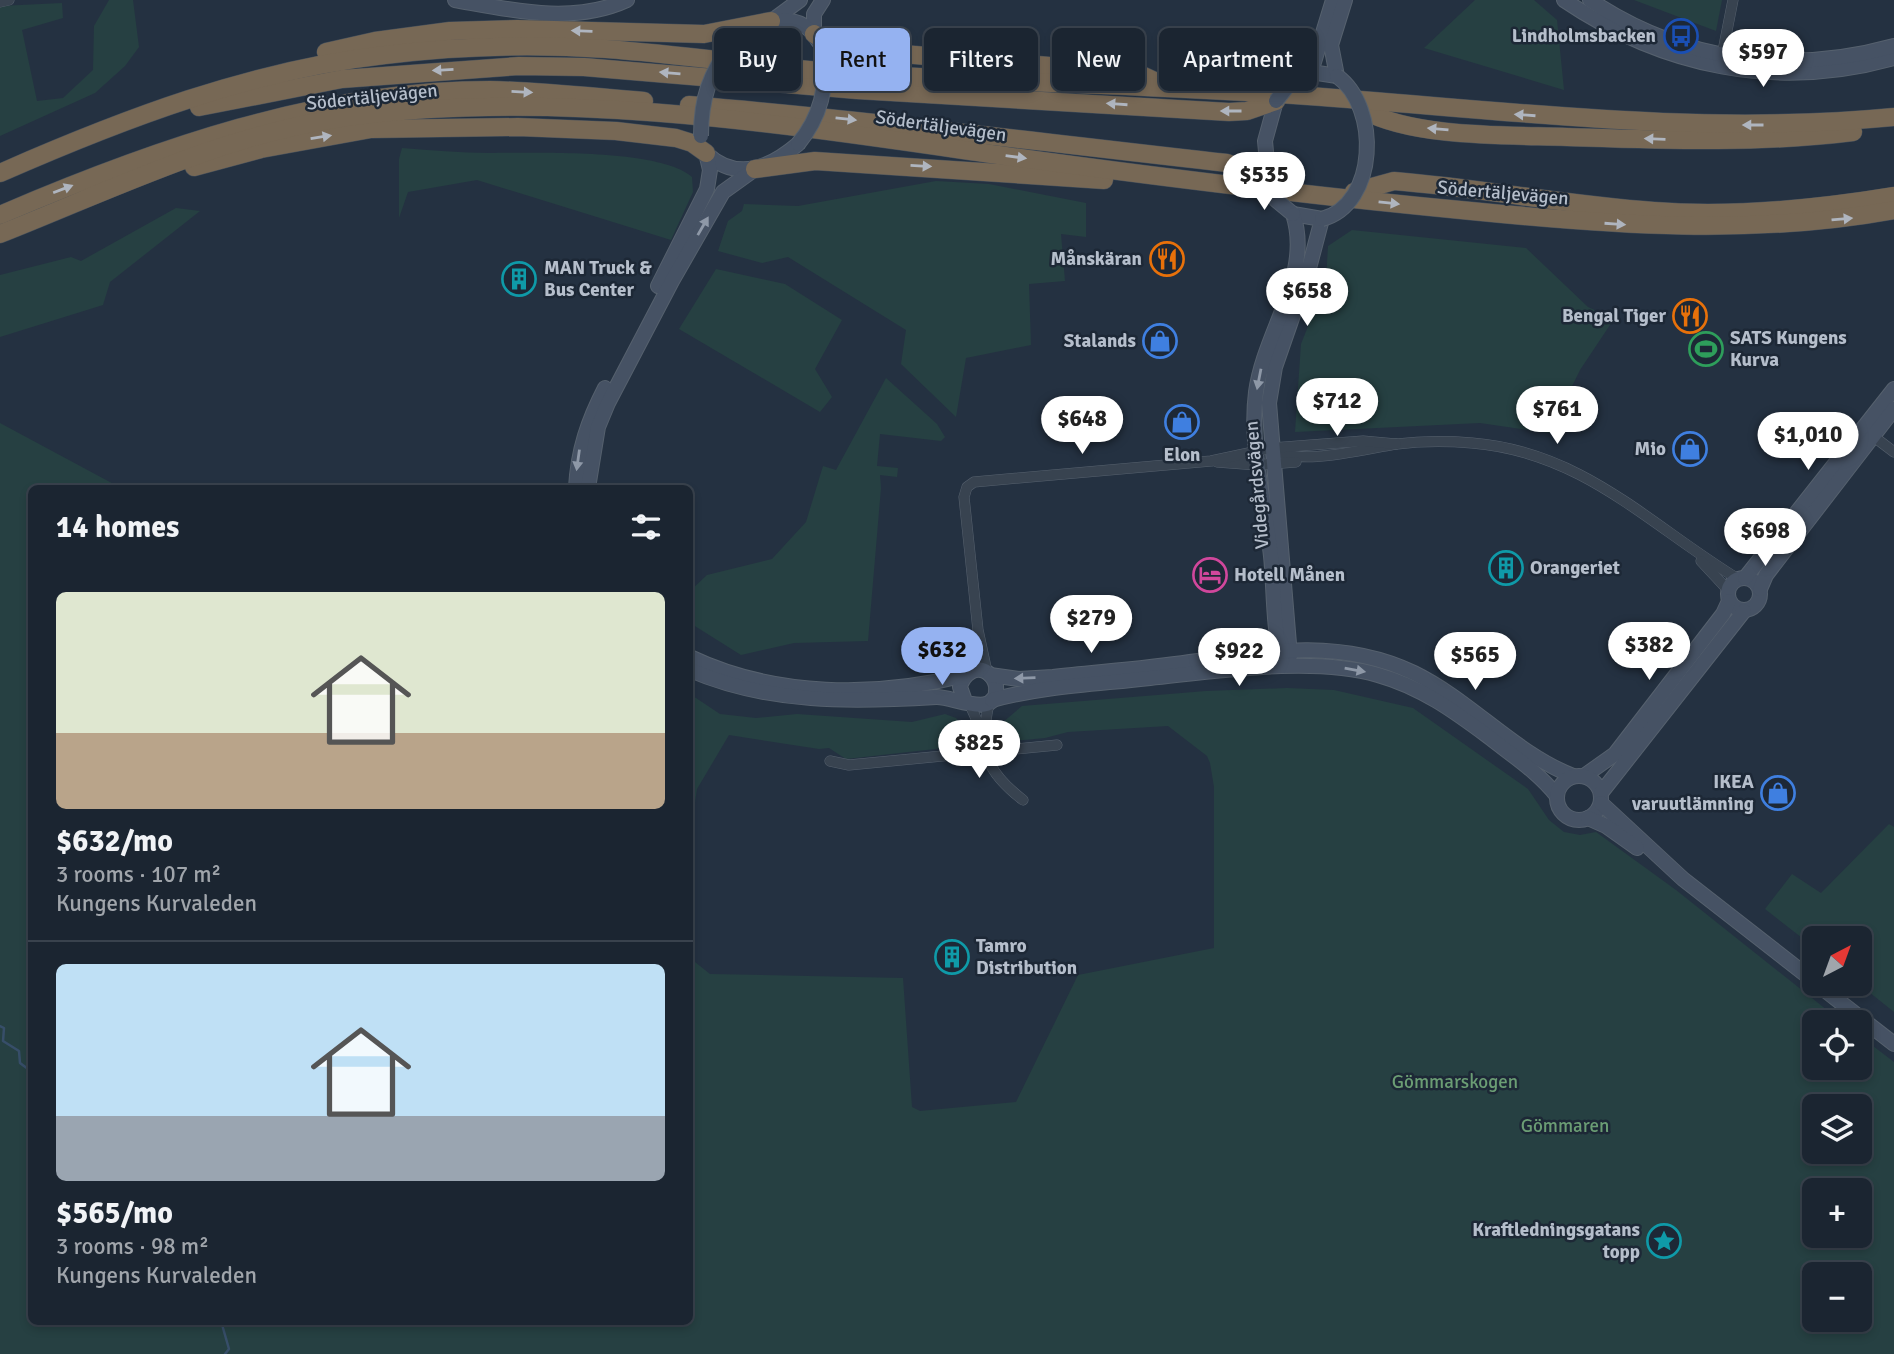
<!DOCTYPE html>
<meta charset="utf-8">
<style>
body{margin:0;font-family:Signika,sans-serif;background:#28313d;color:#f1f3f6;height:100vh;display:flex;flex-direction:column;font-size:26px;white-space:nowrap}
*{box-sizing:border-box;margin:0}
p{font-size:23px;color:#a0a5ab}
.icon{flex:none;width:38px;height:38px;fill:none;stroke:currentColor;stroke-width:2;stroke-linecap:round;stroke-linejoin:round}
.map{position:relative;flex:1;overflow:hidden}
.details{position:absolute;left:28px;top:485px;width:665px;height:840px;display:flex;flex-direction:column;background:#1b2531;border-radius:10px;box-shadow:0 4px 10px #0003,0 0 0 2px #39424d}
.details>*{flex:none}
.top-card{position:absolute;left:714px;top:28px;width:665px;height:63px;display:flex;gap:14px}
.needle{width:46px;rotate:41deg}
.buttons{position:absolute;left:1802px;top:926px;display:grid;gap:14px}
.buttons a{display:grid;place-items:center;width:70px;height:70px;border-radius:10px;background:#1b2531;box-shadow:0 4px 10px #0003,0 0 0 2px #39424d;font-size:35px}
.price{position:absolute;translate:-50% -60px;padding:0 16px;border-radius:24px;background:#fff;color:#222;font-size:23px;line-height:46px;filter:drop-shadow(0 2px 4px #0008)}
.price::after{content:'';position:absolute;left:50%;top:42px;width:21px;height:16px;margin-left:-10px;background:inherit;clip-path:polygon(0 0,100% 0,50% 100%)}
.price.current{background:#95b2f1;color:#111}
ul{padding:0;list-style:none}
li{display:grid;align-content:center;gap:14px;height:371px;padding:0 28px}
li+li{border-top:2px solid #39424d}
li span{display:grid;place-items:center;height:217px;border-radius:10px;color:#555}
li>.icon{margin-inline-start:auto}
span .icon{width:126px;height:126px;fill:#fffc;stroke-width:1}
li b{font-size:30px}
h2{display:flex;justify-content:space-between;align-items:center;height:84px;padding:0 28px;font-size:30px}
.chip{padding:0 24px;border-radius:10px;background:#1b2531;box-shadow:0 4px 10px #0003,0 0 0 2px #39424d;font-size:24px;line-height:63px}
.chip.current{background:#95b2f1;color:#111}
.map>svg:first-child{display:block}
.green{fill:#264042;fill-rule:evenodd}
.lines{fill:none;stroke-linecap:round;stroke-linejoin:round}
.stream{stroke:#374e69;stroke-width:2.5}
.street-casing{stroke:#56616e;stroke-width:11}
.secondary-casing{stroke:#56616e;stroke-width:16}
.highway-casing{stroke:#434e5b;stroke-width:19}
.street{stroke:#384350;stroke-width:10}
.secondary{stroke:#465264;stroke-width:14}
.highway{stroke:#776855;stroke-width:18}
.secondary-bridge-casing{stroke:#56616e;stroke-width:16;stroke-linecap:butt}
.secondary-bridge{stroke:#465264;stroke-width:14}
.oneway{fill:#afb5bf}
.oneway2{fill:#8e98a7}
.labels{text-anchor:middle;dominant-baseline:central;stroke-width:5;stroke-linejoin:round;paint-order:stroke}
.poi-label{font-size:19px;font-weight:bold;fill:#b5becb;stroke:#1d2836;text-anchor:end}
.street-label{font-size:19px;fill:#b5becb;stroke:#1d2836}
.park-label{font-size:19px;fill:#6b9d74;stroke:#1d2836}
</style>
<div class="map">
<svg width="1894" height="1354" viewBox="0 0 1894 1354">
<rect width="100%" height="100%" fill="#243141"/>
<g class="green">
<path d="M109 0H133L139 47 125 66 95 93 0 136V6L62 3 63 18 22 30 37 101 63 98 93 70 94 26Z"/>
<path d="M1475 0H1534L1557 20 1564 90 1424 48Z"/>
<path d="M1634 0H1722L1716 31Z"/>
<path d="M402 148C431 150 460 153 489 153 533 153 660 148 692 177L693 192 671 240 477 180 408 192 399 218V159Z"/>
<path d="M936 181 989 184 1086 203V237L1061 234 1065 281 1029 284 1031 345 966 358 956 417 901 364 906 330 788 257 762 263 718 251 728 221 742 211 744 204 798 206Z"/>
<path d="M176 208 200 211 110 282 103 305 0 337V275L71 257 81 261Z"/>
<path d="M1352 230 1526 248 1588 307 1614 319 1580 370 1549 433 1480 423 1295 432 1301 344 1326 281 1328 246Z"/>
<path d="M716 269 785 284 842 320 815 369 832 397 820 412 679 329Z"/>
<path d="M886 378 937 424 945 437 941 441 880 434 877 466 898 468 897 477 880 475 881 488 868 641 794 643 741 655 690 623V591L707 575 772 559 806 522 823 466 836 470Z"/>
<path d="M0 423 121 488H32V1321H690V958L710 974 903 978 912 1107 920 1111 1016 1102 1078 975 1214 948V787L1210 763 1207 756 1168 726 1068 732 1045 738 1002 742 997 738 993 726 1002 723 1022 706 1206 691 1287 688 1334 690 1413 708 1528 789 1549 820 1564 832 1580 835 1596 832 1676 890 1842 1022H1815V1068H1860V1036L1894 1062V1354H0ZM1815 1106H1860V1152H1815ZM1815 1190H1860V1236H1815ZM1815 1274H1860V1320H1815Z"/>
<path d="M690 694 720 714 756 718 797 714 912 722 945 714 956 718 970 736 962 746 846 759 829 748 819 749 729 735 697 789 690 836Z"/>
<path d="M1889 824 1894 827V1012L1859 984 1860 938H1815V948L1765 909 1792 874 1821 893Z"/>
</g>
<g class="lines">
<g class="stream">
<path d="M0 1026 4 1028 3 1041 19 1051 20 1063 28 1069 32 1065"/>
<path d="M221 1321 229 1349 225 1354"/>
</g>
<g class="street-casing">
<g id="street">
<path d="M0 2 9 0"/>
<path d="M1722 56 1733 0"/>
<path d="M1869 433 1894 452"/>
<path d="M1272 448C1296 468 1367 448 1397 444 1421 441 1448 441 1472 443 1583 452 1648 524 1738 579"/>
<path d="M1217 462 1257 465 1296 462"/>
<path d="M1701 561 1728 590"/>
<path d="M970 672 977 638"/>
<path d="M987 672 978 630 964 497 967 487 974 482 1211 461 1272 448 1363 441 1396 444"/>
<path d="M989 703C979 750 984 770 1023 800"/>
<path d="M970 705 983 734"/>
<path d="M830 761 849 765 1057 745"/>
</g>
</g>
<g class="secondary-casing">
<g id="secondary">
<path d="M455 0C511 10 573 25 627 0"/>
<path d="M1333 0 1311 72 1337 76"/>
<path d="M1564 0C1663 67 1777 91 1894 58"/>
<path d="M1590 0C1682 62 1789 75 1894 46"/>
<path d="M773 20 800 0"/>
<path d="M814 34V14L823 0"/>
<path d="M733 44C755 24 799 5 818 41"/>
<path d="M1337 76 1331 45 1345 0"/>
<path d="M707 154C737 182 770 168 798 144"/>
<path d="M1269 183 1265 141 1276 101"/>
<path d="M658 286 707 189 710 170 706 153"/>
<path d="M576 488C578 450 588 421 605 388"/>
<path d="M588 488 598 427 608 403 672 281 723 192 755 169"/>
<circle cx="1744" cy="594" r="16"/>
<path d="M1745 578 1894 389"/>
<path d="M1760 589 1766 575 1894 409"/>
<path d="M1290 656 1269 403 1275 367 1308 272 1322 219 1293 214"/>
<path d="M690 657C774 697 876 698 965 675"/>
<path d="M1282 657C1273 634 1274 583 1271 556 1265 502 1249 447 1256 392 1264 331 1313 275 1293 214"/>
<path d="M690 670C769 704 852 702 936 697 953 696 999 721 996 686 995 681 992 676 988 673 976 664 963 675 960 687L965 701"/>
<path d="M990 675 1019 679 1053 677C1098 672 1144 669 1190 662 1266 651 1341 638 1414 673 1471 701 1513 752 1573 776"/>
<path d="M992 700C1043 686 1098 684 1150 678 1217 671 1313 656 1378 675 1421 687 1454 711 1489 737 1513 756 1538 772 1557 796"/>
<path d="M1584 776 1615 754 1723 614 1729 601"/>
<circle cx="1579" cy="798" r="22"/>
<path d="M1601 793 1744 611"/>
<path d="M1601 803 1683 879 1815 982"/>
<path d="M1588 818 1606 826 1637 848"/>
<path d="M1817 984 1894 1044"/>
</g>
</g>
<g class="highway-casing">
<g id="highway">
<path d="M814 34 828 43 853 50 1137 73 1163 85"/>
<path d="M326 52 375 41 450 31 517 29 704 34 771 21"/>
<path d="M689 105C869 120 1048 143 1227 163L1245 169 1269 183"/>
<path d="M199 107 342 79 519 66 584 67 857 90 1229 112 1247 111 1276 101"/>
<path d="M1363 110C1414 138 1508 135 1567 137 1662 140 1758 144 1853 132"/>
<path d="M194 167 261 149 371 129 518 127 616 131 676 138 692 143 706 153"/>
<path d="M755 169 815 161 1104 180"/>
<path d="M0 173C123 119 251 70 385 55 459 46 533 44 606 49 687 55 766 67 846 73 1000 83 1154 85 1308 96 1504 110 1697 136 1894 117"/>
<path d="M1354 192 1394 181C1481 188 1567 205 1654 211 1734 217 1815 209 1894 196"/>
<path d="M0 215C154 149 321 90 490 90 541 91 593 97 644 101"/>
<path d="M0 234C114 189 224 134 347 117 558 89 782 124 991 154 1150 176 1310 196 1471 211 1612 225 1753 236 1894 210"/>
</g>
</g>
<use href="#street" class="street"/>
<use href="#secondary" class="secondary"/>
<use href="#highway" class="highway"/>
<g class="secondary-bridge-casing">
<g id="secondary-bridge">
<path d="M1276 101 1290 83 1311 72"/>
<path d="M701 136C701 99 709 73 733 44"/>
<path d="M798 144C820 118 829 85 823 51"/>
<path d="M1269 183 1276 200 1293 214"/>
<path d="M1322 219C1378 204 1380 107 1337 76"/>
</g>
</g>
<use href="#secondary-bridge" class="secondary-bridge"/>
</g>
<defs><path id="oneway-solid" d="M-6-.8H1V-3.2L6.5 0L1 3.2V.8H-6Z" transform="scale(1.75)"/></defs>
<g class="oneway">
<use href="#oneway-solid" transform="translate(582 31) rotate(-178)"/>
<use href="#oneway-solid" transform="translate(443 70) rotate(177)"/>
<use href="#oneway-solid" transform="translate(670 73) rotate(-175)"/>
<use href="#oneway-solid" transform="translate(522 92) rotate(3)"/>
<use href="#oneway-solid" transform="translate(1117 104) rotate(-176)"/>
<use href="#oneway-solid" transform="translate(1231 111) rotate(-180)"/>
<use href="#oneway-solid" transform="translate(1525 115) rotate(-176)"/>
<use href="#oneway-solid" transform="translate(846 119) rotate(6)"/>
<use href="#oneway-solid" transform="translate(1753 125) rotate(180)"/>
<use href="#oneway-solid" transform="translate(1438 129) rotate(-175)"/>
<use href="#oneway-solid" transform="translate(321 137) rotate(-9)"/>
<use href="#oneway-solid" transform="translate(1655 139) rotate(-178)"/>
<use href="#oneway-solid" transform="translate(1016 157) rotate(8)"/>
<use href="#oneway-solid" transform="translate(921 166) rotate(3)"/>
<use href="#oneway-solid" transform="translate(63 189) rotate(-21)"/>
<use href="#oneway-solid" transform="translate(1389 203) rotate(6)"/>
<use href="#oneway-solid" transform="translate(1842 219) rotate(-5)"/>
<use href="#oneway-solid" transform="translate(1615 224) rotate(4)"/>
</g>
<g class="oneway2">
<use href="#oneway-solid" transform="translate(703 226) rotate(-60)"/>
<use href="#oneway-solid" transform="translate(1259 379) rotate(101)"/>
<use href="#oneway-solid" transform="translate(578 460) rotate(98)"/>
<use href="#oneway-solid" transform="translate(1355 670) rotate(10)"/>
<use href="#oneway-solid" transform="translate(1025 678) rotate(178)"/>
</g>
<defs>
<g id="bus-ring" transform="scale(1.75)"><circle r="9.5" fill="#1d2836" stroke="#1a4fb4" stroke-width="1.5"/><path d="M-5-6H5V4H4V6H2V4H-2V6H-4V4H-5ZM-3.5-4V0h7V-4ZM-3.5 1.2v1.5H-2V1.2ZM2 1.2v1.5H3.5V1.2Z" fill="#1a4fb4"/></g>
<g id="restaurant-ring" transform="scale(1.75)"><circle r="9.5" fill="#1d2836" stroke="#e8710a" stroke-width="1.5"/><path d="M-5-6h1v4h1v-4h1v4h1v-4h1v5L-1.5 .5V6h-2V.5L-5-1ZM5-6V6H3V1.5H1.5Q1.5-4 5-6Z" fill="#e8710a"/></g>
<g id="building-ring" transform="scale(1.75)"><circle r="9.5" fill="#1d2836" stroke="#0f9aa8" stroke-width="1.5"/><path d="M-4-6H4V6H1V3H-1V6H-4ZM-2.5-4.3h1.7v1.8h-1.7ZM.8-4.3h1.7v1.8H.8ZM-2.5-1h1.7V.8h-1.7ZM.8-1h1.7V.8H.8Z" fill="#0f9aa8"/></g>
<g id="shop-ring" transform="scale(1.75)"><circle r="9.5" fill="#1d2836" stroke="#3f7fe0" stroke-width="1.5"/><path d="M-5-2.5h2.3a2.7 3.5 0 0 1 5.4 0H5L5.5 6h-11ZM-1.5-2.5h3a1.5 2.3 0 0 0-3 0Z" fill="#3f7fe0"/></g>
<g id="stadium-ring" transform="scale(1.75)"><circle r="9.5" fill="#1d2836" stroke="#2e9e5b" stroke-width="1.5"/><path d="M0-5a6.5 5 0 1 0 0 10a6.5 5 0 1 0 0-10ZM-3.5-1.8h7v3.6h-7Z" fill="#2e9e5b"/></g>
<g id="hotel-ring" transform="scale(1.75)"><circle r="9.5" fill="#1d2836" stroke="#d1479c" stroke-width="1.5"/><path d="M-6-4.5h1.5V1H6V5H4.5V3h-9V5H-6ZM-4 0a1.8 1.8 0 1 1 3.6 0ZM.5 0V-2.5h3Q6-2.5 6 0Z" fill="#d1479c"/></g>
<g id="sight-ring" transform="scale(1.75)"><circle r="9.5" fill="#1d2836" stroke="#0f9aa8" stroke-width="1.5"/><path d="M0-6L1.8-2.2L6-1.7L2.9 1.2L3.7 5.4L0 3.3L-3.7 5.4L-2.9 1.2L-6-1.7L-1.8-2.2Z" fill="#0f9aa8"/></g>
</defs>
<g fill-rule="evenodd">
<use href="#bus-ring" x="1681" y="36"/>
<use href="#restaurant-ring" x="1167" y="259"/>
<use href="#building-ring" x="519" y="279"/>
<use href="#restaurant-ring" x="1690" y="316"/>
<use href="#shop-ring" x="1160" y="341"/>
<use href="#stadium-ring" x="1706" y="349"/>
<use href="#shop-ring" x="1182" y="422"/>
<use href="#shop-ring" x="1690" y="449"/>
<use href="#building-ring" x="1506" y="568"/>
<use href="#hotel-ring" x="1210" y="575"/>
<use href="#shop-ring" x="1778" y="793"/>
<use href="#building-ring" x="952" y="957"/>
<use href="#sight-ring" x="1664" y="1241"/>
</g>
<g class="labels">
<g class="poi-label">
<text x="1656" y="36">Lindholmsbacken</text>
<text x="1142" y="259">Månskäran</text>
<text x="544" y="268" text-anchor="start">MAN Truck &amp;<tspan x="544" dy="22">Bus Center</tspan></text>
<text x="1666" y="316">Bengal Tiger</text>
<text x="1730" y="338" text-anchor="start">SATS Kungens<tspan x="1730" dy="22">Kurva</tspan></text>
<text x="1136" y="341">Stalands</text>
<text x="1666" y="449">Mio</text>
<text x="1182" y="455" text-anchor="middle">Elon</text>
<text x="1530" y="568" text-anchor="start">Orangeriet</text>
<text x="1234" y="575" text-anchor="start">Hotell Månen</text>
<text x="1754" y="782">IKEA<tspan x="1754" dy="22">varuutlämning</tspan></text>
<text x="976" y="946" text-anchor="start">Tamro<tspan x="976" dy="22">Distribution</tspan></text>
<text x="1640" y="1230">Kraftledningsgatans<tspan x="1640" dy="22">topp</tspan></text>
</g>
<g class="street-label">
<text transform="translate(372 97) rotate(-6)">Södertäljevägen</text>
<text transform="translate(941 126) rotate(8)">Södertäljevägen</text>
<text transform="translate(1503 193) rotate(5)">Södertäljevägen</text>
<text transform="translate(1257 485) rotate(-95)">Videgårdsvägen</text>
</g>
<g class="park-label">
<text x="1455" y="1082">Gömmarskogen</text>
<text x="1565" y="1126">Gömmaren</text>
</g>
</g>
</svg>
<div class="buttons">
<a><svg class="needle" viewBox="-14 -14 28 28"><path d="M0-13l5 13h-10z" fill="#e53935"/><path d="M0 13l5-13h-10z" fill="#a0a5ab"/></svg></a>
<a><svg class="icon" aria-label="locate" viewBox="0 0 24 24"><circle cx="12" cy="12" r="6"/><path d="M12 2v4M12 18v4M2 12h4M18 12h4"/></svg></a>
<a><svg class="icon" aria-label="layers" viewBox="0 0 24 24"><path d="M12 4l9 5-9 5-9-5zM3 14l9 5 9-5"/></svg></a>
<a>+</a>
<a>−</a>
</div>
<b class="price" style="left:1763px;top:89px">$597</b>
<b class="price" style="left:1264px;top:212px">$535</b>
<b class="price" style="left:1307px;top:328px">$658</b>
<b class="price" style="left:1337px;top:438px">$712</b>
<b class="price" style="left:1557px;top:446px">$761</b>
<b class="price" style="left:1082px;top:456px">$648</b>
<b class="price" style="left:1808px;top:472px">$1,010</b>
<b class="price" style="left:1765px;top:568px">$698</b>
<b class="price" style="left:1091px;top:655px">$279</b>
<b class="price" style="left:1649px;top:682px">$382</b>
<b class="price current" style="left:942px;top:687px">$632</b>
<b class="price" style="left:1239px;top:688px">$922</b>
<b class="price" style="left:1475px;top:692px">$565</b>
<b class="price" style="left:979px;top:780px">$825</b>
<div class="top-card">
<a class="chip">Buy</a>
<a class="chip current">Rent</a>
<a class="chip">Filters</a>
<a class="chip">New</a>
<a class="chip">Apartment</a>
</div>
<section class="details">
<h2>14 homes<svg class="icon" aria-label="filters" viewBox="0 0 24 24"><path d="M4 7h16M4 17h16"/><circle cx="9" cy="7" r="2"/><circle cx="15" cy="17" r="2"/></svg></h2>
<ul>
<li><span style="background:linear-gradient(#dfe7d0 65%,#b9a48a 0)"><svg class="icon" aria-label="home" viewBox="0 0 24 24"><path d="M3 11l9-7 9 7M6 9v11h12V9"/></svg></span><div><b>$632/mo</b><p>3 rooms · 107 m²</p><p>Kungens Kurvaleden</p></div></li>
<li><span style="background:linear-gradient(#bfe0f5 70%,#9aa5b1 0)"><svg class="icon" aria-label="home" viewBox="0 0 24 24"><path d="M3 11l9-7 9 7M6 9v11h12V9"/></svg></span><div><b>$565/mo</b><p>3 rooms · 98 m²</p><p>Kungens Kurvaleden</p></div></li>
</ul>
</section>
</div>
